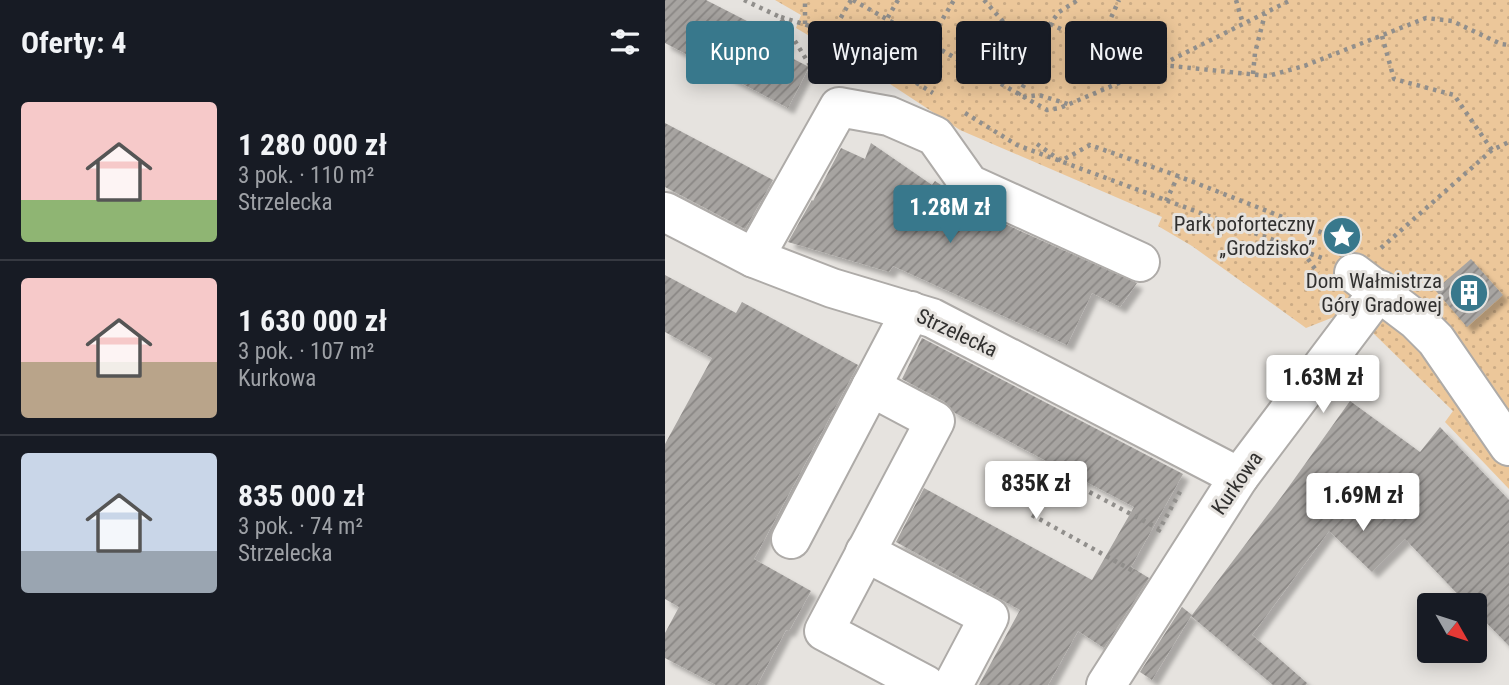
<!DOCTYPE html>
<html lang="pl">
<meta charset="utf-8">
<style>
body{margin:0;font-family:"Roboto Condensed",sans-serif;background:#242831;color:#f1f3f6;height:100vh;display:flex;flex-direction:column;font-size:26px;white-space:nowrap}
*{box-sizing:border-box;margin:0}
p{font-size:23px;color:#9ea1a6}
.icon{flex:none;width:38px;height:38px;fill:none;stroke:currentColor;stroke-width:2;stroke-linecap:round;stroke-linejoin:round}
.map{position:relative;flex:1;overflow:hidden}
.panel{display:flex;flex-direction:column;background:#171b24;width:665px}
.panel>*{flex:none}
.top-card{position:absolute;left:21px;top:21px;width:665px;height:63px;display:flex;gap:14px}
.needle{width:46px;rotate:129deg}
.controls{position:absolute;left:752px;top:593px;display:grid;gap:14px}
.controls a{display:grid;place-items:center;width:70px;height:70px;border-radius:7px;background:#171b24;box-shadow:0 4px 18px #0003;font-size:35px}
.price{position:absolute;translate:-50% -60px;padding:0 16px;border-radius:7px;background:#fff;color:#222;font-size:23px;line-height:46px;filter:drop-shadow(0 2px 4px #0008)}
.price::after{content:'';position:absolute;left:50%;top:42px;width:21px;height:16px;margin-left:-10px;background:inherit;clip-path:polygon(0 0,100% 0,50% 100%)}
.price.on{background:#38788c;color:#fff}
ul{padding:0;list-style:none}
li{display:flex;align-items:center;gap:21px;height:175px;padding:0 21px}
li+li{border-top:2px solid #363941}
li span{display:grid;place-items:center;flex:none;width:196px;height:140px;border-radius:7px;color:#555}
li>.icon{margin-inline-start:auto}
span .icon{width:84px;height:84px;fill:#fffc;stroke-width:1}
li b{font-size:30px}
h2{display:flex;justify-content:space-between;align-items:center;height:84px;padding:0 21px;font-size:30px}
.tag{padding:0 24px;border-radius:7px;background:#171b24;box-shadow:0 4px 18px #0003;font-size:24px;line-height:63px}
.tag.on{background:#38788c;color:#fff}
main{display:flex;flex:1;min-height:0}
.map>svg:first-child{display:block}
.park{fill:url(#park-dots)}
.building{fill:url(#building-hatch);filter:url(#shadow)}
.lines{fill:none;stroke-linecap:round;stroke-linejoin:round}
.minor-casing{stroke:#aeaba8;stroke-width:42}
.path{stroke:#918f8c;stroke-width:4.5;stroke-dasharray:3.5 5;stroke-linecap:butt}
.minor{stroke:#fff;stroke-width:38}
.labels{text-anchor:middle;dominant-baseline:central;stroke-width:6;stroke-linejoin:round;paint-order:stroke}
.poi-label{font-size:21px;fill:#31302f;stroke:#e6e3df;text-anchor:end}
.street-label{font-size:21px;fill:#31302f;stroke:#e6e3df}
</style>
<main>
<section class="panel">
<h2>Oferty: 4<svg class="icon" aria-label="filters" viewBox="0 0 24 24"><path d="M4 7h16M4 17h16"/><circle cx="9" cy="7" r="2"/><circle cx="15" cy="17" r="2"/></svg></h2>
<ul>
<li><span style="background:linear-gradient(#f6c9c9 70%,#8fb573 0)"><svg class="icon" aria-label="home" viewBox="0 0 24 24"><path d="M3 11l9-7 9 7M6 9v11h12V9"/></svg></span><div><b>1 280 000 zł</b><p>3 pok. · 110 m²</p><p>Strzelecka</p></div></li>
<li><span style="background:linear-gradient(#f6c9c9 60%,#b9a48a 0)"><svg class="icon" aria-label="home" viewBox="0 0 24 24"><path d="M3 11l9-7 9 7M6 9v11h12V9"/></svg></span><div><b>1 630 000 zł</b><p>3 pok. · 107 m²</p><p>Kurkowa</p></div></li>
<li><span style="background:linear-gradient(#c9d6e8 70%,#9aa5b1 0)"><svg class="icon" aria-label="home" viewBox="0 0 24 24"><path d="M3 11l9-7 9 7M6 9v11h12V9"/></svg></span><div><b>835 000 zł</b><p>3 pok. · 74 m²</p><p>Strzelecka</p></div></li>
</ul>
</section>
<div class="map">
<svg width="844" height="685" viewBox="0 0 844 685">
<defs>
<pattern id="park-dots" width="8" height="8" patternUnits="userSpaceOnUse" patternTransform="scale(1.75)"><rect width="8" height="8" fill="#ecc79a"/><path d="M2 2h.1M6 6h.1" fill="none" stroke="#cbab85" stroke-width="1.8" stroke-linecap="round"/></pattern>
<pattern id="building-hatch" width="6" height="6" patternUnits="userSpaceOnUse" patternTransform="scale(1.75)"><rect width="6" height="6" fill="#a7a4a1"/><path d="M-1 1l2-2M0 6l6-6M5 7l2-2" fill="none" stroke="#898684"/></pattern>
<filter id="shadow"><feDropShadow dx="6" dy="6" stdDeviation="2" flood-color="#0004"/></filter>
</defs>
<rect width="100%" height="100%" fill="#e6e3df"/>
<path class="park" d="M110 0H844V489L780 422 788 411 706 331 679 313 641 328 527 246 493 226 497 217 295 130 222 82 131 28 136 15Z"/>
<g class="building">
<path d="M0 0H41L123 42 117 53 144 67 123 108 0 43Z"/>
<path d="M0 123 108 180 80 229 0 187Z"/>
<path d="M206 143 267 185 270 181 279 187 295 204 472 283 455 307 427 293 402 345 228 266 224 272 123 242 147 200 148 201 176 148 200 159Z"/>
<path d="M806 259 838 295 802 327 770 290Z"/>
<path d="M0 275 71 313 77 302 193 365 89 559 146 591 124 631 121 630 92 685H51L0 658V633L14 607 0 599V444L47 358 0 332Z"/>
<path d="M257 338 518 474 466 567 484 578 439 648 413 631 383 685H314L355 610 231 542 259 488 427 580 469 507 290 413 280 402 237 379Z"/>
<path d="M685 401 755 452 775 427 844 500V646L810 611V606H804L740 539 707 572 664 531 587 635 642 683 641 685H608L526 616 487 680 475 672 517 607 527 615 620 492Z"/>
</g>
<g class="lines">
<g class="minor-casing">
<g id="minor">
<path d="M0 212 89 258 167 288 267 318 574 477"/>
<path d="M89 258 174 107 224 116 270 136 304 184 475 262"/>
<path d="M689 273 751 320 771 340 844 446"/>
<path d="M206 387 270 421 159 631 261 685"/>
<path d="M126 539 246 311"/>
<path d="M200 552 324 617 288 685"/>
<path d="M441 685 574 477 715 290"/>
</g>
</g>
<g class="path">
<path d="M79 0 115 17 151 75 148 81"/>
<path d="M186 0 167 33 202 53"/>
<path d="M188 0 382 110 395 108 496 65 626 0"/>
<path d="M233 0 202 53 268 93"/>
<path d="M319 0 359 45 374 52"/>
<path d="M571 0 578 24"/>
<path d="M116 17 167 33"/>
<path d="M140 24V0"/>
<path d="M385 24 422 41 440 31 454 0"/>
<path d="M717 36 729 79 789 95 827 150"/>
<path d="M497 65 603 76 639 66 761 18 787 21 836 44 844 45"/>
<path d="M588 74 590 53 600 14"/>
<path d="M243 77 289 0"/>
<path d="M353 95 371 65 385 24 394 12 413 0"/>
<path d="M358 97 374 95 403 104"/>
<path d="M300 113 352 145 657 258"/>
<path d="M372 144 396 161 425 145 513 176"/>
<path d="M501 201 513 176 676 240"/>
<path d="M716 248 827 150 844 142"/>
<path d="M638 252 653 273"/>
<path d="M417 488 494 529"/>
<path d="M367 515 470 572 471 570"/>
<path d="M493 532 517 488"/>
</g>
<use href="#minor" class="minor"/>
</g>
<defs>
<g id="sight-disc" transform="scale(2.0125)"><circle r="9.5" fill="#38788c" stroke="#e6e3df"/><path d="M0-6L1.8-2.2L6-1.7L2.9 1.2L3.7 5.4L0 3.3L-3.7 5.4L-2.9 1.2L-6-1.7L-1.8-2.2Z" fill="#fff"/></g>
<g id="building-disc" transform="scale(2.0125)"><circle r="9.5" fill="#38788c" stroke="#e6e3df"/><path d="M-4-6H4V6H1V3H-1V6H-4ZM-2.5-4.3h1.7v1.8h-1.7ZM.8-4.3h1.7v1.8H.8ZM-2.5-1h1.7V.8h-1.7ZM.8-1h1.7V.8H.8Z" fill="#fff"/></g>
</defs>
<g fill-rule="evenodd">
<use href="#sight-disc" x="677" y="236"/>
<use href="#building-disc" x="804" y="293"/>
</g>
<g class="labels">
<g class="poi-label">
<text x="650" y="224">Park poforteczny<tspan x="650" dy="24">„Grodzisko”</tspan></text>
<text x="777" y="281">Dom Wałmistrza<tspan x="777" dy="24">Góry Gradowej</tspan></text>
</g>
<g class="street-label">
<text transform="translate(292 333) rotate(25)">Strzelecka</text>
<text transform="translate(572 483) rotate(-55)">Kurkowa</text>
</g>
</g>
</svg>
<div class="controls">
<a><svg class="needle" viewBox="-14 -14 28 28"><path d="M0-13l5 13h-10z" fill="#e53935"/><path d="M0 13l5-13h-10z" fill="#9ea1a6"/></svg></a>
</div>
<b class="price on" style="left:285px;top:245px">1.28M zł</b>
<b class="price" style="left:658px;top:415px">1.63M zł</b>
<b class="price" style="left:371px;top:521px">835K zł</b>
<b class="price" style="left:698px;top:533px">1.69M zł</b>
<div class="top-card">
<a class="tag on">Kupno</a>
<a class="tag">Wynajem</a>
<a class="tag">Filtry</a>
<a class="tag">Nowe</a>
</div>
</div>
</main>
